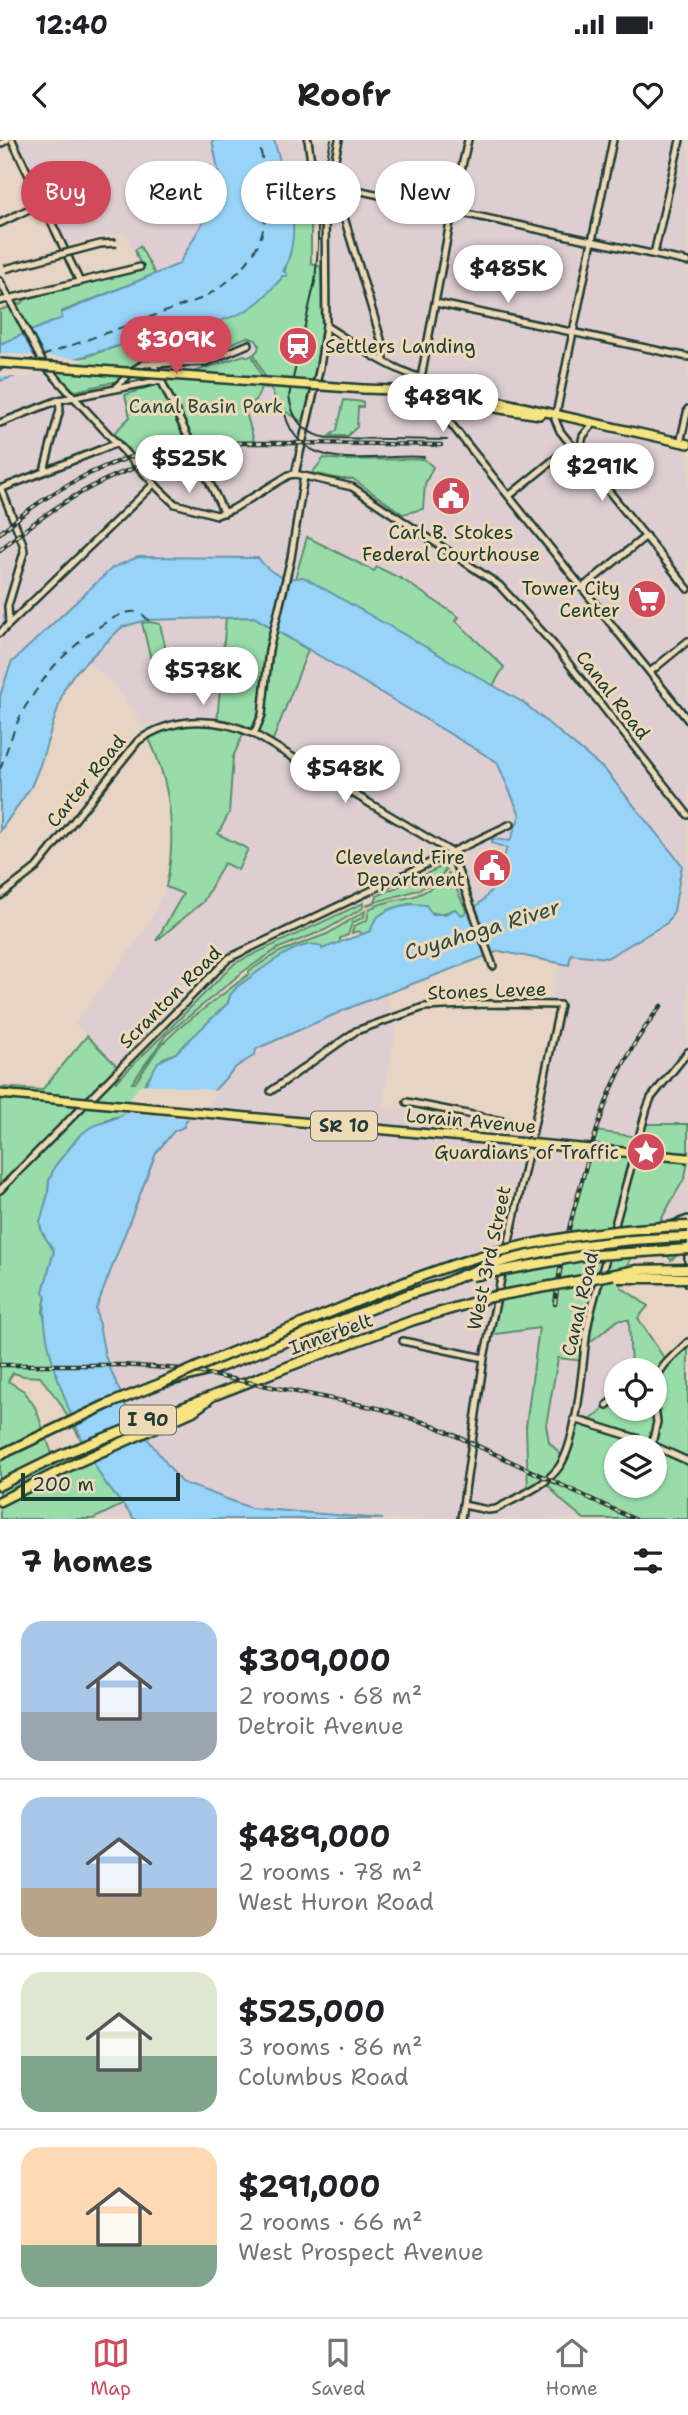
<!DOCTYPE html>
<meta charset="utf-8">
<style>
body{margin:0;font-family:"Shantell Sans",sans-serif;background:#f6f6f6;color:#202124;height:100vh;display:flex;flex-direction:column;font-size:26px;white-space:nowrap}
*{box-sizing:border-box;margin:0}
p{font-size:23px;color:#757577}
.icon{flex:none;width:38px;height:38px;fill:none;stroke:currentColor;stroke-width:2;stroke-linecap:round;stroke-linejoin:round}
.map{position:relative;height:1379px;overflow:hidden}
.drawer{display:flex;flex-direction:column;background:#fff;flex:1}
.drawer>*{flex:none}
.hud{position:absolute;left:21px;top:21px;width:648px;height:63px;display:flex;gap:14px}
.fabs{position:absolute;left:604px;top:1218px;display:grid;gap:14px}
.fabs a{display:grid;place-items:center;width:63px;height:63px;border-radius:50%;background:#fff;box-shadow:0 2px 5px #0004;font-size:35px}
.scale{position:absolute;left:21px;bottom:18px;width:159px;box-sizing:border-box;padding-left:7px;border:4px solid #1f3d34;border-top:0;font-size:19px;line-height:24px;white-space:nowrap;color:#1f3d34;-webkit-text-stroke:5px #eed9b8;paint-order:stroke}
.price{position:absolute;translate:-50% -60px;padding:0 16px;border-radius:24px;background:#fff;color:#222;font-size:23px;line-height:46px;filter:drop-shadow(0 2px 4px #0008)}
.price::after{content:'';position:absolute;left:50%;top:42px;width:21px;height:16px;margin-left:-10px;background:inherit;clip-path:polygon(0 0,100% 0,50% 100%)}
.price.current{background:#d1495b;color:#fff}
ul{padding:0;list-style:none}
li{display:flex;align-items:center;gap:21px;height:175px;padding:0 21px}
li+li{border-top:2px solid #e0e0e0}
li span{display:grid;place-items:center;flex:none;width:196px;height:140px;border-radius:21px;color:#555}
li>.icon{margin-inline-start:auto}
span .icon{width:84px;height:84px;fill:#fffc;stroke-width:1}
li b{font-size:30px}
h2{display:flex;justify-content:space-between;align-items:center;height:84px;padding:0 21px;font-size:30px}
.pill{padding:0 24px;border-radius:32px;background:#fff;box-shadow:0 2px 5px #0004;font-size:24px;line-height:63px}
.pill.current{background:#d1495b;color:#fff}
.status{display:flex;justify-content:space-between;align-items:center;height:49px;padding:0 35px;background:#fff;direction:ltr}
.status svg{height:19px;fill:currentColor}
header{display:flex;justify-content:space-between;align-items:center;height:91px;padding:0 21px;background:#fff;font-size:32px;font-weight:700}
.tab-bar{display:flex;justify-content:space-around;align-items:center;height:98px;border-top:2px solid #e0e0e0;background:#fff;font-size:19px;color:#757577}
.tab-bar a{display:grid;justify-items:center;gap:4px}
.tab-bar .current{color:#d1495b}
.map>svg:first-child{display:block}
.built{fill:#deced2}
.green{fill:#98dda9;stroke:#5c8d6e;stroke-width:2;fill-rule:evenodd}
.water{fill:#98d3f8;stroke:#6897aa;stroke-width:2}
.pier{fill:#e7d4c4}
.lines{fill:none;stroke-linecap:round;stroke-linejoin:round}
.ferry{stroke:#2b4c48;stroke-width:2;stroke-dasharray:9 7;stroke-linecap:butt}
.minor-casing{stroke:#1f3d34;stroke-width:10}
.major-casing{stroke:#1f3d34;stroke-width:12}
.highway-casing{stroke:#1f3d34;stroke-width:13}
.minor{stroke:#eed9b8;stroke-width:5}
.major{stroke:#f6e381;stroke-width:7}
.highway{stroke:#f6e381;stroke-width:8}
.tram{stroke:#1f3d34;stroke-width:2}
.rail-casing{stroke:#1f3d34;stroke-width:4.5}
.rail{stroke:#eed9b8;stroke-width:2;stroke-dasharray:5;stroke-linecap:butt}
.minor-bridge-casing{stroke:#1f3d34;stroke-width:10;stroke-linecap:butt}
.major-bridge-casing{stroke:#1f3d34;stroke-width:12;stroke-linecap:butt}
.highway-bridge-casing{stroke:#1f3d34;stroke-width:13;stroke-linecap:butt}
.minor-bridge{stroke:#eed9b8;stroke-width:5}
.major-bridge{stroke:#f6e381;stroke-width:7}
.highway-bridge{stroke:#f6e381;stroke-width:8}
.labels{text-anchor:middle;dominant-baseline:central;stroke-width:6;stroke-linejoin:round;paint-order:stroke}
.shield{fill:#eed9b8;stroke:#5d6c5c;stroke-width:2}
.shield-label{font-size:18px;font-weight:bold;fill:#1f3d34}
.poi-label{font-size:19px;fill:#1f3d34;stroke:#eed9b8;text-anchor:end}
.park-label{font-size:19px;fill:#2b4d40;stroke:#eed9b8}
.street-label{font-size:19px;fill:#1f3d34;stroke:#eed9b8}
.water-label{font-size:21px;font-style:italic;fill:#2b4c48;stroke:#eed9b8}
</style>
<div class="status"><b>12:40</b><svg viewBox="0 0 49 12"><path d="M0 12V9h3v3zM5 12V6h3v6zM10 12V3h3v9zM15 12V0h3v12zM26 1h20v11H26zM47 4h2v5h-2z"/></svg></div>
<header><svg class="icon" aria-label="back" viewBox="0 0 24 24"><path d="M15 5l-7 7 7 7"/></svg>Roofr<svg class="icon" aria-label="heart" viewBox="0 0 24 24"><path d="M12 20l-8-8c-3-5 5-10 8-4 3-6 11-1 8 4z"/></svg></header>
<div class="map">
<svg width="688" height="1379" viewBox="0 0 688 1379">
<rect width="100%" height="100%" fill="#e7d4c4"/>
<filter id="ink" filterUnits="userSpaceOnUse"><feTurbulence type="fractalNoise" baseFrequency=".0143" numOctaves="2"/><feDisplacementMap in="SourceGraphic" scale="14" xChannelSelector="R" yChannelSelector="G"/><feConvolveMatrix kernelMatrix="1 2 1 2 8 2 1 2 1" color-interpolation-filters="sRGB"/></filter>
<g filter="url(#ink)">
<g class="built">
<path d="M12 0H212L222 49 179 124 145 138 125 93 101 96 63 106Z"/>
<path d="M274 0H688V984H642L639 997 596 991 566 1097 490 1195 539 1187 526 1286 546 1342 584 1379H383L251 1368 181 1342 130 1276 105 1216 96 1169 156 1013 174 991 184 987 185 982 255 909 385 855 397 884 382 968 534 983 559 866 550 865 560 823 569 824 606 631 524 563 493 546 503 526 456 481 459 477 331 408 307 398 295 439 272 434 11 523 0 556V241L50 228 70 253 118 241 140 220 193 219 247 197 256 200 259 205 258 210 306 284 326 186 324 76 329 44 315 39 310 29 284 27 280 25Z"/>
<path d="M226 478 217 582 147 595 127 561 114 544 98 530 84 522 122 487 147 480Z"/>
<path d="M308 510 497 622 520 675 510 701 492 700V703L508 708 488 757 483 763 471 770 451 713 229 818 120 929 75 884 147 787 166 747 183 753 158 798 203 762 224 723 237 730 218 694 229 673 233 617 244 590 272 605Z"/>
<path d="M688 1021V1086L653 1088 685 1037Z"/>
<path d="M618 1180H630L631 1230H616V1258L587 1283 565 1319 549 1302 546 1285 558 1217 585 1206Z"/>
<path d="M124 1364 134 1379H93Z"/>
</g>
<g class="green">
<path d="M280 25 305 26V38L314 48 311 66V123L321 127 322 186 315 232 303 282 280 268 254 214 258 210 259 205 256 200 247 197 193 219 140 220 118 241 76 251 72 249 52 227 128 203 131 208 169 200 168 196 186 183 199 186 214 181 285 130 290 113 293 92 291 66Z"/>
<path d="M140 106 155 134 61 172 63 178 0 204V170L22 163 26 159 142 129 135 110Z"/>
<path d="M244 215 249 217 252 215 267 248 261 247 258 256 246 272 254 301 185 303 132 314 114 293 130 277 125 255Z"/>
<path d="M344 260 363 262V267H358L357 287 347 296H329L337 290Z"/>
<path d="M324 318 342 320 424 319 433 327 425 344 423 369 403 374 353 339H341L312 333Z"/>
<path d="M307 397 374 431 377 427 402 439 459 477 456 481 504 527 493 546 303 437 295 439Z"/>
<path d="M254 477 308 510 271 605 245 590 233 617 229 673 218 694 248 709 238 730 224 723 203 762 156 801 183 754 166 747C177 697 171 641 147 595L179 585 217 582 226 478Z"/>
<path d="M149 482 160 484 170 529 166 530 165 525 153 528 142 483Z"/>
<path d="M443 726 446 730C425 756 394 753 366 766L376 760 377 756Z"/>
<path d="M449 733 467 772 462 775 455 769C437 778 428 772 412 763 397 767 373 772 371 791L363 794 358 791 352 793 354 786 367 780 369 769C382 762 393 761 406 758 424 755 436 745 449 733Z"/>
<path d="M363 763V768L325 790 279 808 244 831 166 895 132 943H135L160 906 179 888 249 834V831L279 812 327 794 365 771 364 777 352 783 348 795 340 798V803L322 809 288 813 237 847 229 859 228 863 176 913 163 918 121 976 108 979 80 995 55 1026 49 1041 48 1054 40 1083 42 1092 54 1111 43 1152 46 1156 43 1171 54 1228 99 1332 124 1364 93 1379H0V947L42 950 87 896 120 929 112 937 116 942 235 823ZM13 1233 24 1236 40 1237 59 1261 84 1305 54 1319 35 1267 24 1251 8 1241Z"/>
<path d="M642 984H688V1021L685 1037 654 1092 683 1082 688 1086 683 1111 671 1120 656 1099 648 1094 647 1089H640L621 1147 648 1166 638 1178 666 1221 688 1202V1379H584L561 1360 546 1342 528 1351 526 1286 539 1188 489 1195 507 1110 566 1097 596 991 638 997ZM618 1180H629L631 1230H654V1269H616V1258L587 1283 574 1279 564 1318 549 1302 546 1285 558 1218 583 1221 585 1206ZM616 1307H654V1346H616Z"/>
</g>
<g class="water">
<path d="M212 0H274C285 41 306 90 283 131L287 133V136H282L281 139C272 148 264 159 253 166 240 176 200 190 186 183L168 196 169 199 131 208 128 203 0 241V204L62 178 61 173 179 124 222 49Z"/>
<path d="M138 417 258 418C270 433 283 442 303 437L524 563 606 631 682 725 674 771 667 783 607 818 571 814 569 825 499 811 354 866 256 909 255 915 236 927 185 982 184 987 174 991 156 1013 96 1169 105 1216 130 1276 181 1342 251 1368 383 1379H134C123 1363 107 1349 98 1331 76 1291 36 1200 46 1156L43 1152 54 1111 42 1092 40 1083 48 1054 49 1041 55 1026 80 995 91 987 121 976 145 945 158 922 176 913 228 863 230 855 237 847C256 834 298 797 321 806L322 809 371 791C374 768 408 762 426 765L432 774H445L455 769 462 775C495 758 495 740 507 708L492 703V699L510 701 520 675 497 622 254 477 147 480 122 487 73 535 64 549 40 625 31 647 0 691V556L11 523 112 428Z"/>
</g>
<g class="pier">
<path d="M0 213 88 219 25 238 0 236Z"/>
<path d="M141 944 180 947 219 951 193 979 119 972Z"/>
</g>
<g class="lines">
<g class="ferry">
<path d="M42 216 203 158C274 117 272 74 259 0"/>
<path d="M25 221 36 218"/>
<path d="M0 230 10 226"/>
<path d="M0 629C8 608 15 583 27 564 36 551 45 536 56 524 70 509 114 469 136 472 141 472 145 477 149 481"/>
</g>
<g class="minor-casing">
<g id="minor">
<path d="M12 0 80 142"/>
<path d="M308 0 313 36 329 44 688 122"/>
<path d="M468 0 454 61 421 238 426 251 451 284 688 580"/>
<path d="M613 0 555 279 560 291 688 449"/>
<path d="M0 4 7 0"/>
<path d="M341 47 340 64 383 206 384 221"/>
<path d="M0 83 42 63"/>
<path d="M654 114 680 0"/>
<path d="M0 141 44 225 159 349 175 364 217 375 233 369 289 335 295 334"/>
<path d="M0 161 140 127"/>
<path d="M436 163 688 217"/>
<path d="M326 186C356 205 386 227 421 238"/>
<path d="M153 223 224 373"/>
<path d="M117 246 135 229 144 224 206 222 249 204"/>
<path d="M0 283 59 260 162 240"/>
<path d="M680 303 688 269"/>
<path d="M579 314 583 296 593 284"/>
<path d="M44 331 60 269 59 260"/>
<path d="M295 334 352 347 499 445 554 505 688 675"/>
<path d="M295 334 320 227 326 186 325 65 339 0"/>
<path d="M1 348 23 404 24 412 8 466 9 484"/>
<path d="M0 349 117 303"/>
<path d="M509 356 572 305"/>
<path d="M582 448 646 396"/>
<path d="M0 493 154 344"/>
<path d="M650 532 688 501"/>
<path d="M254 594 262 575 269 510 291 418 304 336"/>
<path d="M451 712 493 826"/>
<path d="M0 756 36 728 138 601C172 576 218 577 254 594L451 712"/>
<path d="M271 951 356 891 424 867 484 864 560 865 484 1218 461 1379"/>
<path d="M407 962 533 987"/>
<path d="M0 1050 229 818 511 684"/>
<path d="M671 1085 688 1079"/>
<path d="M613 1092 647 968 651 958 688 912"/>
<path d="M688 1102V1143"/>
<path d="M403 1201 484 1218"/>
<path d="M654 1247C659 1225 673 1217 688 1202"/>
<path d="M607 1265 616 1258"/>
<path d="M574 1279 639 1299 688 1321"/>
<path d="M652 1304 657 1282 654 1261"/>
<path d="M463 1365 488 1370 496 1369C517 1357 545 1347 559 1327 578 1301 582 1225 587 1190 592 1160 603 1131 611 1101"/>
</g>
</g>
<g class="major-casing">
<g id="major">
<path d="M364 249 426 251 439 248 688 304"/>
<path d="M427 251C462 265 502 269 539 275L544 272"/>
</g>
</g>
<g class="highway-casing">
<g id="highway">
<path d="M0 1315 106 1265 162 1243 215 1229 409 1154 442 1144"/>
<path d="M0 1345 61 1315 300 1222"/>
<path d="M0 1361 76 1323 193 1271 208 1260"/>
</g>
</g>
<use href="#minor" class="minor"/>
<use href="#major" class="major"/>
<use href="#highway" class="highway"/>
<g class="tram">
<path d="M331 0 318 60V107L315 141 289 256C292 279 304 294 327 298L447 300"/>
<path d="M285 274C301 337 377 313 424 317"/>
</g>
<g class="rail-casing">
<g id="rail">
<path d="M0 393C42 356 94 326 148 312 190 301 233 303 276 303 331 303 386 304 441 305"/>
<path d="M0 410C52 366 109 330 177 316"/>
<path d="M555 1164C560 1120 571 1079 583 1037 601 971 617 921 661 866"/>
<path d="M0 1225H122L182 1229 382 1269 435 1286 634 1379"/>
</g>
</g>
<use href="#rail" class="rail"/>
<g class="minor-bridge-casing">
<path id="minor-bridge" d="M5 129 100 104 117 103"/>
</g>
<g class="major-bridge-casing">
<g id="major-bridge">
<path d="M0 223 364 249"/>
<path d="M0 954 688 1018"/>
</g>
</g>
<g class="highway-bridge-casing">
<g id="highway-bridge">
<path d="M472 1136 582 1116 688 1109"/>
<path d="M618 1138H688"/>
<path d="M442 1144C518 1109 605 1100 688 1097"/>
<path d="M300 1222 414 1180 491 1157 637 1130 688 1129"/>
<path d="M162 1243C214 1219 266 1198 319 1177 375 1154 431 1130 488 1114 554 1097 621 1088 688 1086"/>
</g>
</g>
<use href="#minor-bridge" class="minor-bridge"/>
<use href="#major-bridge" class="major-bridge"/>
<use href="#highway-bridge" class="highway-bridge"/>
</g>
</g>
<defs>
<g id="station-disc" transform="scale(2.0125)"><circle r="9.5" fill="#d1495b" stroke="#eed9b8"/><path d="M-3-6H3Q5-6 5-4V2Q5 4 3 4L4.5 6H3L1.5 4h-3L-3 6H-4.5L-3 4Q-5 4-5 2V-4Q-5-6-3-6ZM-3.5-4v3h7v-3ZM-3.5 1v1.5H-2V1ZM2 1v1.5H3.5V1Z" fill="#fff"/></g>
<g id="civic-disc" transform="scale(2.0125)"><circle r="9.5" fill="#d1495b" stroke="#eed9b8"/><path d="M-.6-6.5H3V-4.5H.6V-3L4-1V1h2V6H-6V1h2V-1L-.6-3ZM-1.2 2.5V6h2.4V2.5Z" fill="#fff"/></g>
<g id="supermarket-disc" transform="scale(2.0125)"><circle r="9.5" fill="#d1495b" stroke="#eed9b8"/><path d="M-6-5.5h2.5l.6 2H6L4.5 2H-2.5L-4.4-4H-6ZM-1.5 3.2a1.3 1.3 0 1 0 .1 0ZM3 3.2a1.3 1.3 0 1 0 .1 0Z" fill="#fff"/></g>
<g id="sight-disc" transform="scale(2.0125)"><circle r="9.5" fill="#d1495b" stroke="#eed9b8"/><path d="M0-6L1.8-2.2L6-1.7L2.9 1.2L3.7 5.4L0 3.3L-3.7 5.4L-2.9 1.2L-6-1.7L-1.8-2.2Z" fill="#fff"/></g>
</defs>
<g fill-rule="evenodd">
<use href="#station-disc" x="298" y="206"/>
<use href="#civic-disc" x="451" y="356"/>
<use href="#supermarket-disc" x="647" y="459"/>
<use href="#civic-disc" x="492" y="728"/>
<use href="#sight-disc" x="646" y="1012"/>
</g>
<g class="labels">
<g class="shield">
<rect x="311" y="971.5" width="66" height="29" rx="5"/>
<rect x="120" y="1265.5" width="56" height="29" rx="5"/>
</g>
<g class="shield-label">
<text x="344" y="986">SR 10</text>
<text x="148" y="1280">I 90</text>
</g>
<g class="poi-label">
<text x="325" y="206" text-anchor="start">Settlers Landing</text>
<text x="451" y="392" text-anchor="middle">Carl B. Stokes<tspan x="451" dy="22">Federal Courthouse</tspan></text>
<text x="620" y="448">Tower City<tspan x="620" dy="22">Center</tspan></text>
<text x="465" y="717">Cleveland Fire<tspan x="465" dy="22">Department</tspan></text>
<text x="619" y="1012">Guardians of Traffic</text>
</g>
<g class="park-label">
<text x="206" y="266">Canal Basin Park</text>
</g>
<g class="street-label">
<text transform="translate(613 555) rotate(52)">Canal Road</text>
<text transform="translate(86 641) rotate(-51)">Carter Road</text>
<text transform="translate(487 851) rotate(-2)">Stones Levee</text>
<text transform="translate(170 857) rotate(-45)">Scranton Road</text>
<text transform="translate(471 981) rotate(5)">Lorain Avenue</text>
<text transform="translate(489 1118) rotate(-78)">West 3rd Street</text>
<text transform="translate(580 1164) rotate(-77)">Canal Road</text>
<text transform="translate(331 1194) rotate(-20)">Innerbelt</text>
</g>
<g class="water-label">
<text transform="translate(482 790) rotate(-17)">Cuyahoga River</text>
</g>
</g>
</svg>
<div class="fabs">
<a><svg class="icon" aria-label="locate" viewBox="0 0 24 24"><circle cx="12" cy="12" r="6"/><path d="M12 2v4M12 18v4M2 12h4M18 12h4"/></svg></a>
<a><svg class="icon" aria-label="layers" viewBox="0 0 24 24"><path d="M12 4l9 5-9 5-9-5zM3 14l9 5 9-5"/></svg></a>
</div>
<div class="scale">200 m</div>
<b class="price" style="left:508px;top:165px">$485K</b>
<b class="price current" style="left:176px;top:236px">$309K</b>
<b class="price" style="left:443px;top:294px">$489K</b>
<b class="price" style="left:189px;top:355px">$525K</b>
<b class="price" style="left:602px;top:363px">$291K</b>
<b class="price" style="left:203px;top:567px">$578K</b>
<b class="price" style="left:345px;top:665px">$548K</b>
<div class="hud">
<a class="pill current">Buy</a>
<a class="pill">Rent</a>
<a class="pill">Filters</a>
<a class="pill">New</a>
</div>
</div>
<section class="drawer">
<h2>7 homes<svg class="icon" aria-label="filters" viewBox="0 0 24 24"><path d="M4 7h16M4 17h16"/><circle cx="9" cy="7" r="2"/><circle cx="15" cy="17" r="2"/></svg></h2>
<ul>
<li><span style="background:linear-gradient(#a9c7e8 65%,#9aa5b1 0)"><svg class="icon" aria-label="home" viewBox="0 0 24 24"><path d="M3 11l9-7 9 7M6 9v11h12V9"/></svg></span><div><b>$309,000</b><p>2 rooms · 68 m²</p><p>Detroit Avenue</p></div></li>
<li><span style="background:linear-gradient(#a9c7e8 65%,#b9a48a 0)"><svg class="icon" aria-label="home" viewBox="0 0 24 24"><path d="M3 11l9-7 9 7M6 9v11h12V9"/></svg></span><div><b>$489,000</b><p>2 rooms · 78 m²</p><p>West Huron Road</p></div></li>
<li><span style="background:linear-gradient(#dfe7d0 60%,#7fa58c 0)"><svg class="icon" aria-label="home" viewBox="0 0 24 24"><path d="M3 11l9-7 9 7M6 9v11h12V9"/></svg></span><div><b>$525,000</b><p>3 rooms · 86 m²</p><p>Columbus Road</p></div></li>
<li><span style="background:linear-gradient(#ffd9b3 70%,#7fa58c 0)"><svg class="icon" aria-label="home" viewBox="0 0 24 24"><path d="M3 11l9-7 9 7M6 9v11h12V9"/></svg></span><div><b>$291,000</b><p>2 rooms · 66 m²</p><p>West Prospect Avenue</p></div></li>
</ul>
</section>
<nav class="tab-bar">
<a class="current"><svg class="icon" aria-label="map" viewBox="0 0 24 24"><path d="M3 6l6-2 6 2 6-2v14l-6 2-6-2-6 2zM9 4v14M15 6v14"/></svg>Map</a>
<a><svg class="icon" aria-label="saved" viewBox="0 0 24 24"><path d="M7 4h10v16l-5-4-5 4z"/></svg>Saved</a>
<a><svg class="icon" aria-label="home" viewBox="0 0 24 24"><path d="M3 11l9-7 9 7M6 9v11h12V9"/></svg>Home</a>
</nav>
